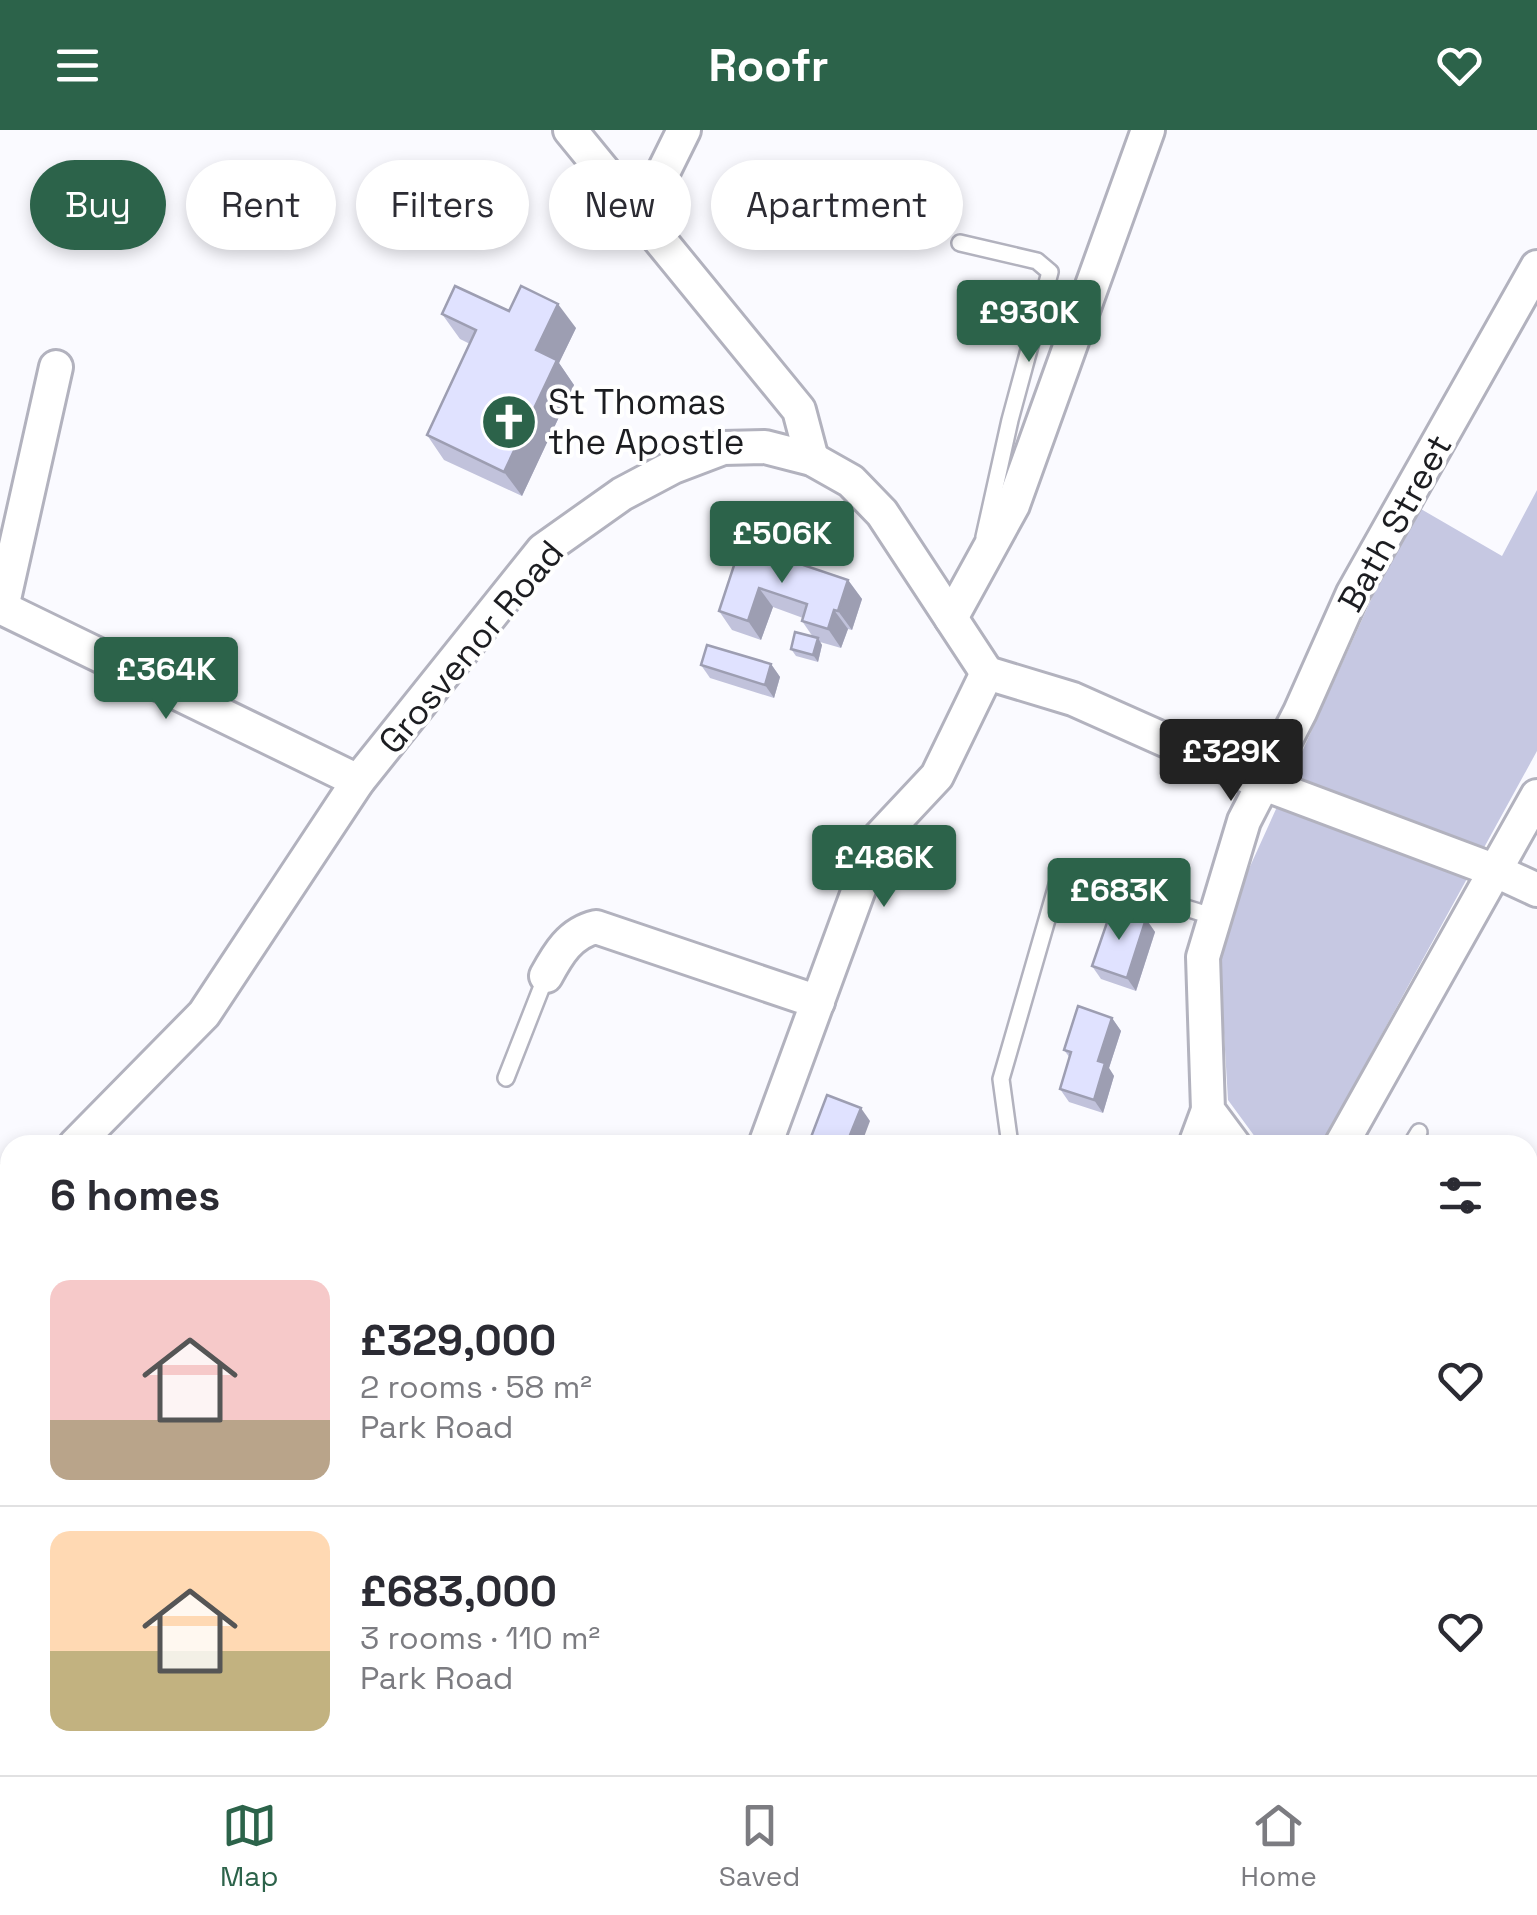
<!DOCTYPE html>
<meta charset="utf-8">
<style>
body{margin:0;font-family:"Space Grotesk",sans-serif;background:#f7f7f7;color:#2b2b33;height:100vh;display:flex;flex-direction:column;font-size:38px;white-space:nowrap}
*{box-sizing:border-box;margin:0}
p{font-size:32px;color:#7c7c81}
.icon{flex:none;width:55px;height:55px;fill:none;stroke:currentColor;stroke-width:2;stroke-linecap:round;stroke-linejoin:round}
.map{position:relative;flex:1;overflow:hidden}
.panel{position:absolute;left:0px;top:1005px;width:1538px;height:640px;display:flex;flex-direction:column;background:#fff;border-radius:30px 30px 0 0;box-shadow:0 5px 15px #0003}
.panel>*{flex:none}
.guide{position:absolute;left:30px;top:30px;width:1000px;height:90px;display:flex;gap:20px}
.price{position:absolute;translate:-50% -85px;padding:0 22px;border-radius:10px;background:#2c634a;color:#fff;font-size:32px;line-height:65px;filter:drop-shadow(0 2px 5px #0008)}
.price::after{content:'';position:absolute;left:50%;top:60px;width:30px;height:22px;margin-left:-15px;background:inherit;clip-path:polygon(0 0,100% 0,50% 100%)}
.price.current{background:#222;color:#fff}
ul{padding:0;list-style:none}
li{display:flex;align-items:center;gap:30px;height:250px;padding:0 50px}
li+li{border-top:2px solid #e1e1e2}
li span{display:grid;place-items:center;flex:none;width:280px;height:200px;border-radius:20px;color:#555}
li>.icon{margin-inline-start:auto}
span .icon{width:120px;height:120px;fill:#fffc;stroke-width:1}
li b{font-size:42px}
h2{display:flex;justify-content:space-between;align-items:center;height:120px;padding:0 50px;font-size:42px}
.tag{padding:0 35px;border-radius:45px;background:#fff;box-shadow:0 5px 15px #0003;font-size:35px;line-height:90px}
.tag.current{background:#2c634a;color:#fff}
header{display:flex;justify-content:space-between;align-items:center;height:130px;padding:0 50px;background:#2c634a;color:#fff;font-size:45px;font-weight:800}
.menu{display:flex;justify-content:space-around;align-items:center;height:140px;border-top:2px solid #e1e1e2;background:#fff;font-size:28px;color:#7c7c81}
.menu a{display:grid;justify-items:center;gap:5px}
.menu .current{color:#2c634a}
.map>svg:first-child{display:block}
.green{fill:#c6c8e2}
.lines{fill:none;stroke-linecap:round;stroke-linejoin:round}
.lane-casing{stroke:#b2b2be;stroke-width:20}
.street-casing{stroke:#b2b2be;stroke-width:38}
.lane{stroke:#fff;stroke-width:15}
.street{stroke:#fff;stroke-width:32}
.wall{fill:#c1c2db}
.shaded-wall{fill:#9d9eb2}
.building{fill:#e0e2ff;stroke:#9d9eb2;stroke-width:2.5}
.labels{text-anchor:middle;dominant-baseline:central;stroke-width:8;stroke-linejoin:round;paint-order:stroke}
.poi-label{font-size:35px;fill:#1c1d21;stroke:#fff;text-anchor:start}
.street-label{font-size:35px;fill:#1c1d21;stroke:#fff}
</style>
<header><svg class="icon" aria-label="menu" viewBox="0 0 24 24"><path d="M4 6h16M4 12h16M4 18h16"/></svg>Roofr<svg class="icon" aria-label="heart" viewBox="0 0 24 24"><path d="M12 20l-8-8c-3-5 5-10 8-4 3-6 11-1 8 4z"/></svg></header>
<div class="map">
<svg width="1537" height="1645" viewBox="0 0 1537 1645">
<rect width="100%" height="100%" fill="#fafaff"/>
<path class="green" d="M1537 360V621L1321 1015H1261L1228 970 1220 835 1208 829 1414 375 1502 426Z"/>
<g class="lines">
<g class="lane-casing">
<g id="lane">
<path d="M960 113 1037 131 1050 142 1010 290 984 407"/>
<path d="M506 948 546 846"/>
<path d="M1010 1015 1001 949 1059 748 1076 744 1215 787"/>
<path d="M1411 1015 1419 1002"/>
</g>
</g>
<g class="street-casing">
<g id="street">
<path d="M570 0 799 280 812 329"/>
<path d="M642 85 684 0"/>
<path d="M0 477 358 651"/>
<path d="M2 478 56 237"/>
<path d="M951 488 1013 375 1148 0"/>
<path d="M987 543 1073 569 1264 654 1496 741 1537 760"/>
<path d="M546 846C558 824 570 803 596 797L818 872"/>
<path d="M75 1015 204 884 358 651 543 420 622 364 673 337 723 318 765 317 812 329 851 351 882 383 987 543"/>
<path d="M765 1015 877 710 937 646 987 543"/>
<path d="M1195 1015 1208 980"/>
<path d="M1234 1015 1208 980 1203 827 1244 691 1300 582 1353 463 1537 137"/>
<path d="M1341 1015 1537 666"/>
<path d="M0 1055 10 1050"/>
<path d="M1528 1224 1537 1231"/>
<path d="M0 1272 10 1279"/>
<path d="M1528 1311 1537 1302"/>
<path d="M0 1479 10 1476"/>
<path d="M167 1635 169 1645"/>
<path d="M1168 1635 1180 1645"/>
<path d="M1486 1635 1508 1645"/>
<path d="M497 1645 500 1635"/>
<path d="M789 1645 792 1635"/>
</g>
</g>
<use href="#lane" class="lane"/>
<use href="#street" class="street"/>
</g>
<g class="wall">
<path d="M509 181 576 198 559 233 574 255 522 366 444 330 427 305 470 214 460 209 442 184Z"/>
<path d="M741 414 848 450 862 469 852 500 848 499 841 518 820 512 822 515 818 532 796 526 791 519 813 507 802 491 803 488 773 477 761 510 732 500 719 481Z"/>
<path d="M771 534 780 547 774 568 710 548 701 535Z"/>
<path d="M1146 789 1155 802 1136 861 1101 849 1092 836Z"/>
<path d="M1112 888 1121 901 1109 938 1114 946 1103 983 1069 972 1060 959 1070 928 1064 920Z"/>
<path d="M1528 1077 1537 1084V1184L1528 1177Z"/>
<path d="M1023 1635H1096L1109 1645H1031Z"/>
<path d="M1278 1635H1324L1319 1645H1298Z"/>
</g>
<g class="shaded-wall">
<path d="M558 174 576 198 559 233 574 255 522 366 504 342 536 220Z"/>
<path d="M848 450 862 469 852 500 838 481Z"/>
<path d="M759 458 773 477 761 510 748 491Z"/>
<path d="M834 480 848 499 841 518 828 499Z"/>
<path d="M818 508 822 515 818 532 813 525Z"/>
<path d="M771 534 780 547 774 568 765 555Z"/>
<path d="M1146 789 1155 802 1136 861 1127 848Z"/>
<path d="M1112 888 1121 901 1109 938 1114 946 1103 983 1094 970 1098 931Z"/>
<path d="M861 978 870 991 861 1015H846Z"/>
<path d="M1064 1635H1083L1075 1645H1056Z"/>
<path d="M1301 1635H1324L1319 1645H1308Z"/>
<path d="M1374 1635H1383L1390 1645H1369Z"/>
</g>
<g class="building">
<path d="M455 156 509 181 521 156 558 174 536 220 557 230 504 342 427 305 476 200 442 184Z"/>
<path d="M741 414 848 450 838 481 834 480 828 499 802 491 807 474 759 458 748 491 719 481Z"/>
<path d="M795 502 818 508 813 525 791 519Z"/>
<path d="M707 515 771 534 765 555 701 535Z"/>
<path d="M1112 778 1146 789 1127 848 1092 836Z"/>
<path d="M1078 876 1112 888 1098 931 1105 933 1094 970 1060 959 1071 922 1064 920Z"/>
<path d="M827 965 861 978 846 1015H808Z"/>
<path d="M1528 1077 1537 1084V1175L1528 1168Z"/>
<path d="M887 1635 899 1642 905 1635H922L934 1645H876L875 1641Z"/>
<path d="M891 1635H903L898 1641Z"/>
<path d="M1026 1635H1064L1056 1645H1039Z"/>
<path d="M1075 1635H1096L1109 1645H1068Z"/>
<path d="M1333 1635H1374L1369 1645H1328Z"/>
</g>
<defs>
<g id="church-disc" transform="scale(2.875)"><circle r="9.5" fill="#2c634a" stroke="#fff"/><path d="M-1.2-6h2.4v3.5h3.3v2.4h-3.3V6h-2.4V-.1h-3.3v-2.4h3.3Z" fill="#fff"/></g>
</defs>
<g fill-rule="evenodd">
<use href="#church-disc" x="509" y="292"/>
</g>
<g class="labels">
<g class="poi-label">
<text x="548" y="272">St Thomas<tspan x="548" dy="40">the Apostle</tspan></text>
</g>
<g class="street-label">
<text transform="translate(1395 393) rotate(-61)">Bath Street</text>
<text transform="translate(471 517) rotate(-50)">Grosvenor Road</text>
</g>
</g>
</svg>
<b class="price" style="left:1029px;top:235px">£930K</b>
<b class="price" style="left:782px;top:456px">£506K</b>
<b class="price" style="left:166px;top:592px">£364K</b>
<b class="price current" style="left:1231px;top:674px">£329K</b>
<b class="price" style="left:884px;top:780px">£486K</b>
<b class="price" style="left:1119px;top:813px">£683K</b>
<div class="guide">
<a class="tag current">Buy</a>
<a class="tag">Rent</a>
<a class="tag">Filters</a>
<a class="tag">New</a>
<a class="tag">Apartment</a>
</div>
<section class="panel">
<h2>6 homes<svg class="icon" aria-label="filters" viewBox="0 0 24 24"><path d="M4 7h16M4 17h16"/><circle cx="9" cy="7" r="2"/><circle cx="15" cy="17" r="2"/></svg></h2>
<ul>
<li><span style="background:linear-gradient(#f6c9c9 70%,#b9a48a 0)"><svg class="icon" aria-label="home" viewBox="0 0 24 24"><path d="M3 11l9-7 9 7M6 9v11h12V9"/></svg></span><div><b>£329,000</b><p>2 rooms · 58 m²</p><p>Park Road</p></div><svg class="icon" aria-label="heart" viewBox="0 0 24 24"><path d="M12 20l-8-8c-3-5 5-10 8-4 3-6 11-1 8 4z"/></svg></li>
<li><span style="background:linear-gradient(#ffd9b3 60%,#c2b280 0)"><svg class="icon" aria-label="home" viewBox="0 0 24 24"><path d="M3 11l9-7 9 7M6 9v11h12V9"/></svg></span><div><b>£683,000</b><p>3 rooms · 110 m²</p><p>Park Road</p></div><svg class="icon" aria-label="heart" viewBox="0 0 24 24"><path d="M12 20l-8-8c-3-5 5-10 8-4 3-6 11-1 8 4z"/></svg></li>
</ul>
</section>
</div>
<nav class="menu">
<a class="current"><svg class="icon" aria-label="map" viewBox="0 0 24 24"><path d="M3 6l6-2 6 2 6-2v14l-6 2-6-2-6 2zM9 4v14M15 6v14"/></svg>Map</a>
<a><svg class="icon" aria-label="saved" viewBox="0 0 24 24"><path d="M7 4h10v16l-5-4-5 4z"/></svg>Saved</a>
<a><svg class="icon" aria-label="home" viewBox="0 0 24 24"><path d="M3 11l9-7 9 7M6 9v11h12V9"/></svg>Home</a>
</nav>
